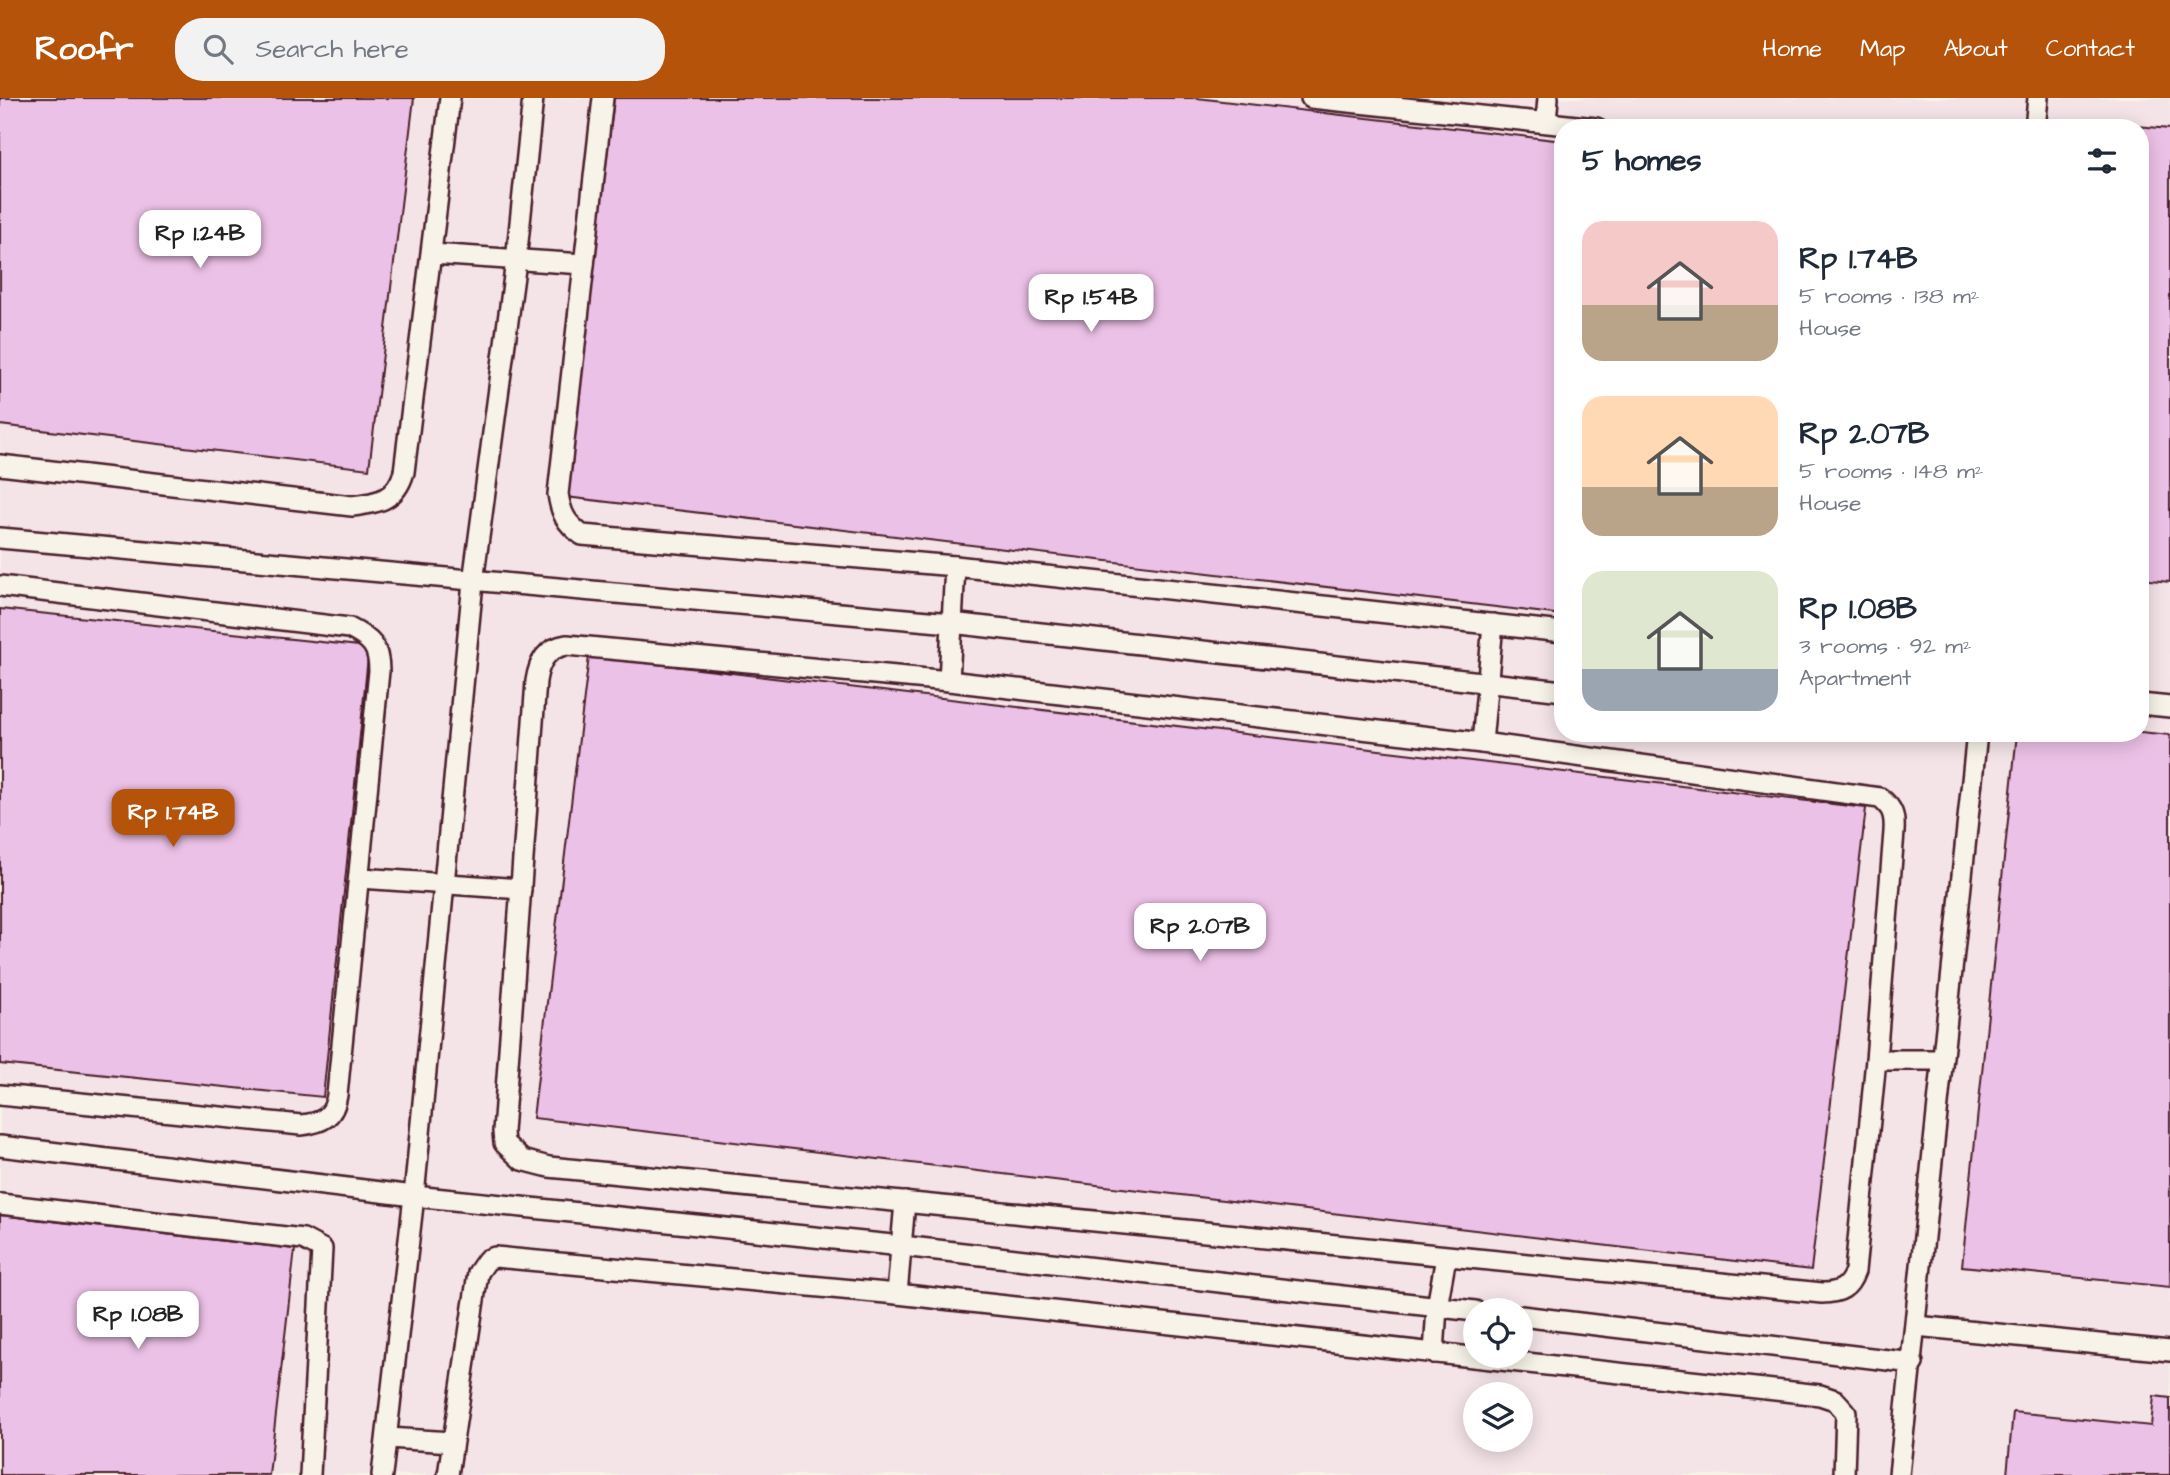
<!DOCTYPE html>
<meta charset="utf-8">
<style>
body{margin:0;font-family:"Architects Daughter",sans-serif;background:#f2f2f3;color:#1f2937;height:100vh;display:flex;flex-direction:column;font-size:26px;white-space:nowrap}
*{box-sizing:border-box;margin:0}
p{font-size:23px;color:#747a83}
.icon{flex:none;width:38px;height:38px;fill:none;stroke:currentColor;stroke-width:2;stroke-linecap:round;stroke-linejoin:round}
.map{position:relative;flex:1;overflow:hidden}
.panel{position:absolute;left:1554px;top:21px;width:595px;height:623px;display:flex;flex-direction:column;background:#fff;border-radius:28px;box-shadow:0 4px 18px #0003}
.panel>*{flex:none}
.fabs{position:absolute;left:1463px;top:1200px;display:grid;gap:14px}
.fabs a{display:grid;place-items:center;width:70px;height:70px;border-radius:50%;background:#fff;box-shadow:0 4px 18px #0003;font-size:35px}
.price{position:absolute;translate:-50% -60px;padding:0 16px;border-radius:14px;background:#fff;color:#222;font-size:23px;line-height:46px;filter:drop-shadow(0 2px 4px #0008)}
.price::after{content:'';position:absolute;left:50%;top:42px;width:21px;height:16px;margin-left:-10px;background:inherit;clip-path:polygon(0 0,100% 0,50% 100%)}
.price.active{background:#b45309;color:#fff}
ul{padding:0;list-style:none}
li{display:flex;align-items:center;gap:21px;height:175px;padding:0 28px}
li span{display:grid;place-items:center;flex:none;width:196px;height:140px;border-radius:21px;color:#555}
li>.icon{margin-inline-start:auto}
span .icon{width:84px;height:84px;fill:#fffc;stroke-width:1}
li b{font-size:30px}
h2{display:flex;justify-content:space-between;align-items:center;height:84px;padding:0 28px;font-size:30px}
header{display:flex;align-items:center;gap:42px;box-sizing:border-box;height:98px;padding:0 35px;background:#b45309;color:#fff}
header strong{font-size:33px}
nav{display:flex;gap:38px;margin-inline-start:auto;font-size:24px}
.search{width:490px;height:63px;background:#f2f2f3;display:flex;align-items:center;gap:18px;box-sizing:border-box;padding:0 24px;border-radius:28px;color:#747a83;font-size:26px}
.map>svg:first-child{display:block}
.built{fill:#f4e4e8;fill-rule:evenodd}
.building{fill:#ecc1e7;stroke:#4a1f2b;stroke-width:2}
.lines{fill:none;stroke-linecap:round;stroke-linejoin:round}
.lane-casing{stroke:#4a1f2b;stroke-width:24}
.lane{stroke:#f7f3e8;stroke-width:19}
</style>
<header>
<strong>Roofr</strong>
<div class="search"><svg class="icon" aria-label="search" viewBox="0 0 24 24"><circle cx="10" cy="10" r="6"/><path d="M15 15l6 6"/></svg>Search here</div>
<nav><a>Home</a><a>Map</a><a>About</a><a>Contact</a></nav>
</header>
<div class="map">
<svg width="2170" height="1377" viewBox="0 0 2170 1377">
<rect width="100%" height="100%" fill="#f7f3e8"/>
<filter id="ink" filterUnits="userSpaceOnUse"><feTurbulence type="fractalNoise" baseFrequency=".0143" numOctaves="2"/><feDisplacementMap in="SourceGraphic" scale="14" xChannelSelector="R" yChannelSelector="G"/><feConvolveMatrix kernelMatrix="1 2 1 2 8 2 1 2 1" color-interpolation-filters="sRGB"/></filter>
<g filter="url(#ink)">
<path class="built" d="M0 0H2170V1377H0ZM1563 30H2140V635H1563ZM1475 1213H1521V1258H1475ZM1475 1297H1521V1342H1475Z"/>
<g class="building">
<path d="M0 0H414L369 371 0 327Z"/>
<path d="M614 0H1197L1563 43V517L566 399Z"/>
<path d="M2079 23 2170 31V484L2140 481V30H2079Z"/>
<path d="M0 511 369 549 323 999 0 966Z"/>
<path d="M589 558 1866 710 1811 1172 533 1020Z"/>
<path d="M2140 634 2170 637V1189L1962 1168 2017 635Z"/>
<path d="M0 1117 295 1151 269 1377H0Z"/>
<path d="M2154 1298 2170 1300V1377H2007L2013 1314 2151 1328Z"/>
</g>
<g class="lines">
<g class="lane-casing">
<g id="lane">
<path d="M603 0 558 396C561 416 566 425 582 437L955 468 1563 534"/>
<path d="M1311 0 1596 30"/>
<path d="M1546 24 1548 0"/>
<path d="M2035 30 2038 0"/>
<path d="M432 156 584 166"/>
<path d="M0 367 352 408C378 405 396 402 404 374L450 0"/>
<path d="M0 440 951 525 1563 593"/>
<path d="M0 488 349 530C371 541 379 548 379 573L337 997C334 1019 322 1025 301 1027L0 997"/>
<path d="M567 547 949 583 1482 645 1880 700C1893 710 1895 718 1894 734L1876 962 1855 1173C1849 1190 1840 1195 1822 1195L549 1069 522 1062 504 1045 503 1034 536 583C539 564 546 550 567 547Z"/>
<path d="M949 583 955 468"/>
<path d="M2140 606 2170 609"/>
<path d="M1482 645 1493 526"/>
<path d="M360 780 521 791"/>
<path d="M1876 962H1942"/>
<path d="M0 1048 414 1098 902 1148 1475 1213"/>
<path d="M0 1106 303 1141 322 1151 310 1377"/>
<path d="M897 1196 905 1104"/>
<path d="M1521 1218 1913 1265"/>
<path d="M1916 1228 2170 1253"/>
<path d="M1434 1255 1437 1209 1446 1159"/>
<path d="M388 1340 452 1344"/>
<path d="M382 1377 414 1098 473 484 516 163 533 0"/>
<path d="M448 1377 478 1175 487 1162 495 1159 897 1196 1820 1297 1835 1302 1846 1314 1844 1377"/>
<path d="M1899 1377 1977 635"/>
</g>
</g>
<use href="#lane" class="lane"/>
</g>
</g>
</svg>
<div class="fabs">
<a><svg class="icon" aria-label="locate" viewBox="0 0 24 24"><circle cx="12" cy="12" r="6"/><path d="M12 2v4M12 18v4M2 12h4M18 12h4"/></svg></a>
<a><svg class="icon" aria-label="layers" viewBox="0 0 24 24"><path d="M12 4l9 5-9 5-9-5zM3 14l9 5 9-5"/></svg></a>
</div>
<b class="price" style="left:200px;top:172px">Rp 1.24B</b>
<b class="price" style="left:1091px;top:236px">Rp 1.54B</b>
<b class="price active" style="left:173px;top:751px">Rp 1.74B</b>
<b class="price" style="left:1200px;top:865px">Rp 2.07B</b>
<b class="price" style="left:138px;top:1253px">Rp 1.08B</b>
<section class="panel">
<h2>5 homes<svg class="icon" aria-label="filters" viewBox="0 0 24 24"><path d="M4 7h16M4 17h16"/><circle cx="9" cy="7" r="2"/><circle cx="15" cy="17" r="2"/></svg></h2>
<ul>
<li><span style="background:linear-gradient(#f6c9c9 60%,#b9a48a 0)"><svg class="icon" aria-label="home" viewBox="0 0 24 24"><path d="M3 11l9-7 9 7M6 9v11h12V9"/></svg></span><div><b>Rp 1.74B</b><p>5 rooms · 138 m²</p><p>House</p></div></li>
<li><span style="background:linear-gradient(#ffd9b3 65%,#b9a48a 0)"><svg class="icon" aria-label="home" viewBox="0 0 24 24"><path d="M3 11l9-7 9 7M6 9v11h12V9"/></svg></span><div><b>Rp 2.07B</b><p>5 rooms · 148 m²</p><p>House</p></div></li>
<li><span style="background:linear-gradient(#dfe7d0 70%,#9aa5b1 0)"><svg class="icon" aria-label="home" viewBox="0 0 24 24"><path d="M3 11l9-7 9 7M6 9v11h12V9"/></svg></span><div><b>Rp 1.08B</b><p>3 rooms · 92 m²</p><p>Apartment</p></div></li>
</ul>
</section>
</div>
